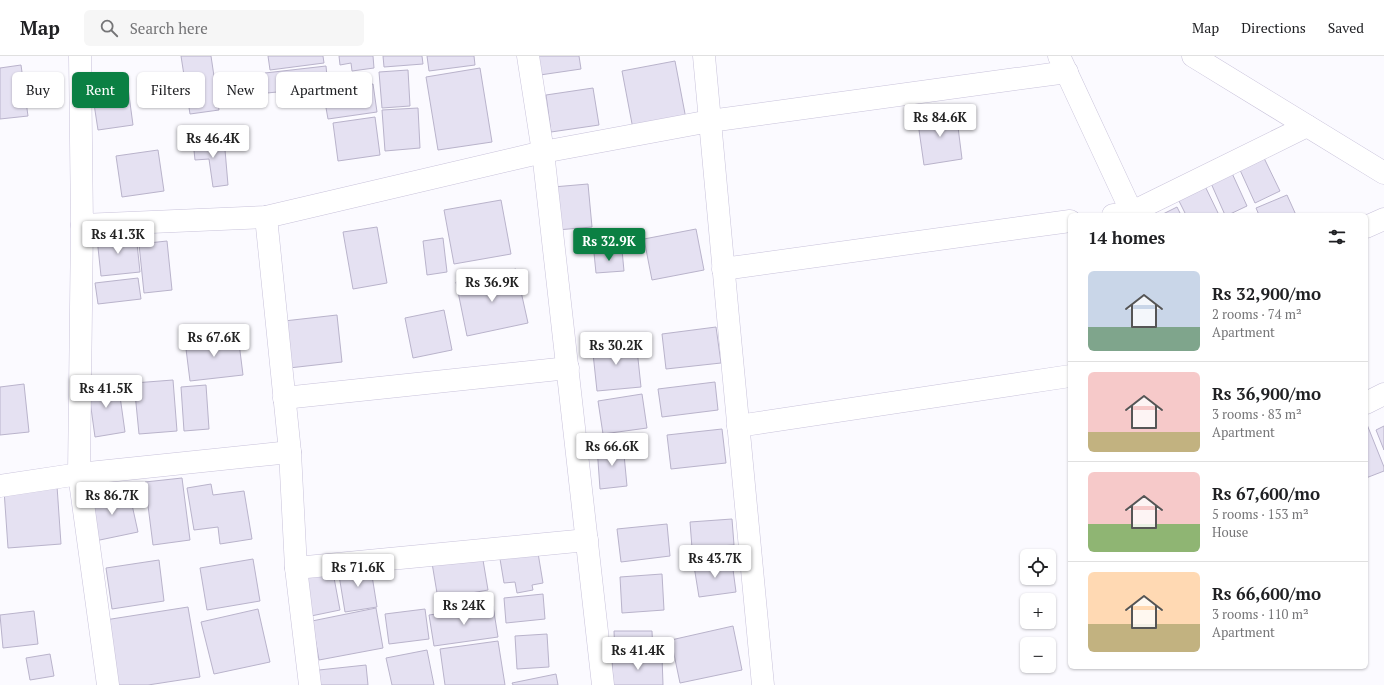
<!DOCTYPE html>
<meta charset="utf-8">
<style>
body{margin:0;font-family:"PT Serif",serif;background:#f6f6f6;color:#202124;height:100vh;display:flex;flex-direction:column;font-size:15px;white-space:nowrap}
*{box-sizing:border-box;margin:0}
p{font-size:13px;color:#757577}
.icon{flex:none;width:22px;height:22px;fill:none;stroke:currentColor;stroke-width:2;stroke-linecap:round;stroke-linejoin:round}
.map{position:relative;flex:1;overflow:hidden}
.sheet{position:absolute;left:1068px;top:157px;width:300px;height:456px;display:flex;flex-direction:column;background:#fff;border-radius:6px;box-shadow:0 1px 3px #0004}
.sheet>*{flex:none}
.top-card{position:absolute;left:12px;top:16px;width:380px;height:36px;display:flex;gap:8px}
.buttons{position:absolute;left:1020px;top:493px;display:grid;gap:8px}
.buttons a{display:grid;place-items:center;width:36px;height:36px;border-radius:6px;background:#fff;box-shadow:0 1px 3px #0004;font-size:20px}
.price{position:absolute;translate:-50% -34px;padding:0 9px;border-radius:4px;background:#fff;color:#222;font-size:13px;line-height:26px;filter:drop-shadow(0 1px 2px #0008)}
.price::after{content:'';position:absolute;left:50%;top:24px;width:12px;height:9px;margin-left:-6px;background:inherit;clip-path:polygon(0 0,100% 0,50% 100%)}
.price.selected{background:#0b8043;color:#fff}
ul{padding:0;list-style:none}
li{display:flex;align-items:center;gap:12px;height:100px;padding:0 20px}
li+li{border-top:1px solid #e0e0e0}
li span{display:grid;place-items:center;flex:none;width:112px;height:80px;border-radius:6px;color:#555}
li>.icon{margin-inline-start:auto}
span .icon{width:48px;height:48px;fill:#fffc;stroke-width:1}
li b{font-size:17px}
h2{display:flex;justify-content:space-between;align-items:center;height:48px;padding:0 20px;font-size:17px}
.pill{padding:0 14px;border-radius:6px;background:#fff;box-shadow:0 1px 3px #0004;font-size:14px;line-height:36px}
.pill.selected{background:#0b8043;color:#fff}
header{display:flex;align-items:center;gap:24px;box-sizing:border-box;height:56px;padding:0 20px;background:#fff;border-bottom:1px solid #e0e0e0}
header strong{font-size:19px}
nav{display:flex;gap:22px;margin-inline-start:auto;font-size:14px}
.search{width:280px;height:36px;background:#f6f6f6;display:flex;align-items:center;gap:10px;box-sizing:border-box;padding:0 14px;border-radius:6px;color:#757577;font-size:15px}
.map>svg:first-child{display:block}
.building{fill:#e5e1f2;stroke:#b9b3cb}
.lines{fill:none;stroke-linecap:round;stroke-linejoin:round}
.minor-casing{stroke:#c8c2da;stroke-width:23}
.minor{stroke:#fff;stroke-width:22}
</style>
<header>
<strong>Map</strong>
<div class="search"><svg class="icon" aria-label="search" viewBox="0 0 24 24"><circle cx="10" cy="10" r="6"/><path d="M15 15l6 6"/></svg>Search here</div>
<nav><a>Map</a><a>Directions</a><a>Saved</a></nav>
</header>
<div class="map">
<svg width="1384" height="629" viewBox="0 0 1384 629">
<rect width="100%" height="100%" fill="#fbfaff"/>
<g class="building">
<path d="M181 0H211L219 54 190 58Z"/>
<path d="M268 0H323L324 7 270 14Z"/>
<path d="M339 0H373L374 12 352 15 351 7 340 9Z"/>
<path d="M383 0H422L423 8 384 11Z"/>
<path d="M427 0H474L475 9 429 15Z"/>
<path d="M537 0H579L581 13 540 19Z"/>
<path d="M675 5 686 63 633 73 622 15Z"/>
<path d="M21 9 28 60 0 63V12Z"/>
<path d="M326 10 328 31 267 37 265 17Z"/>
<path d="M480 12 492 86 438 94 426 21Z"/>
<path d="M408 14 410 50 382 52 379 16Z"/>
<path d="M126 17 133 69 98 74 90 22Z"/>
<path d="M373 28 377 56 328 63 323 35Z"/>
<path d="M593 32 599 69 551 76 546 39Z"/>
<path d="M418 52 420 92 385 95 382 54Z"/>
<path d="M956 55 962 103 924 109 917 60Z"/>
<path d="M375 61 380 99 338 105 333 67Z"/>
<path d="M224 82 228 129 213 131 209 103 195 104 193 85Z"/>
<path d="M158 94 164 135 122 141 116 100Z"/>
<path d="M1264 102 1280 135 1255 147 1240 114Z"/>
<path d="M1231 115 1247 150 1228 159H1225L1210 125Z"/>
<path d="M1203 126 1219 159H1186L1176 139Z"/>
<path d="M588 128 592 171 557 174 553 131Z"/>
<path d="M1287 139 1296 159H1259L1256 152Z"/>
<path d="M501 144 511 198 454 208 444 154Z"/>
<path d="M1177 151 1181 159H1161Z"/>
<path d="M377 171 387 227 353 233 343 176Z"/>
<path d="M696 173 704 214 652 224 644 183Z"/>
<path d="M136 178 140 216 101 220 97 182Z"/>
<path d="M443 182 447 216 427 219 423 185Z"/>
<path d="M167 185 172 234 144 237 139 188Z"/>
<path d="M622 194 624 215 596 217 594 197Z"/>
<path d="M516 213 528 267 467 280 456 226Z"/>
<path d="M138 222 141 243 98 248 95 227Z"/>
<path d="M444 254 452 294 413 302 405 262Z"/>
<path d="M337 259 342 306 289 312 284 265Z"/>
<path d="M716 271 721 307 666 313 662 278Z"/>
<path d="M238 279 243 319 190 325 185 285Z"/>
<path d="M636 284 641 331 597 335 592 288Z"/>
<path d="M173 324 177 375 139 378 134 327Z"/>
<path d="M118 326 125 376 95 381 88 330Z"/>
<path d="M715 326 718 354 662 361 658 333Z"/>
<path d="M24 328 29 376 0 379V331Z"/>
<path d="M206 329 209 373 184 375 181 331Z"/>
<path d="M642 338 647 372 603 378 598 345Z"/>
<path d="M1366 366 1384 411V415L1366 422Z"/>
<path d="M1384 370V394L1376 374Z"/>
<path d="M722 373 726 407 671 413 667 379Z"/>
<path d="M623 388 627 430 600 433 597 391Z"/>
<path d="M182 422 190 484 153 489 145 426Z"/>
<path d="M211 428 213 439 244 435 252 483 220 488 218 471 194 474 187 432Z"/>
<path d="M57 430 61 488 8 492 4 434Z"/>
<path d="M129 435 138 476 95 485 86 444Z"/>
<path d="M732 463 734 489 692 492 690 466Z"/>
<path d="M667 468 670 500 621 506 617 473Z"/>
<path d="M481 492 488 534 438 543 431 501Z"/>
<path d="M538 497 543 527 532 529 533 534 517 537 515 526 504 527 500 503Z"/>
<path d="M253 503 260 545 207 554 200 512Z"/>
<path d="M159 504 164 545 112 553 106 512Z"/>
<path d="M732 506 736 536 699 541 694 510Z"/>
<path d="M370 507 377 551 345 556 338 513Z"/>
<path d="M332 511 340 554 311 560 303 517Z"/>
<path d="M662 518 664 554 622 557 620 521Z"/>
<path d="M543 538 545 563 506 567 504 542Z"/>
<path d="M493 550 498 581 434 590 429 559Z"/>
<path d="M188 551 200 621 148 629H115L105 564Z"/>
<path d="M376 552 383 592 319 604 312 565Z"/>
<path d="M258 553 270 606 214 618 201 566Z"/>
<path d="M425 553 429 583 389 588 385 558Z"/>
<path d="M34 555 38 588 3 592 0 559Z"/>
<path d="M733 570 742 614 680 627 671 584Z"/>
<path d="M614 575H652L653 598 615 599Z"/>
<path d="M547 578 549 611 517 613 515 580Z"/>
<path d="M498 585 505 629H445L440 593Z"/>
<path d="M427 594 434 629H392L386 602Z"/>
<path d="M50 598 54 620 30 624 26 602Z"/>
<path d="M662 600 663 629H613L612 602Z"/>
<path d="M366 609 368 629H320L319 614Z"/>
<path d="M556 618 558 629H513L512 627Z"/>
</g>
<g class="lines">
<g class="minor-casing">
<g id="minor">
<path d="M80 0 82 169 266 161 543 96 710 65 1067 16"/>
<path d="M528 0 543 96 603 629"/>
<path d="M704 0 728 261 763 629"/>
<path d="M1059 0 1133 159"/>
<path d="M1193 0 1384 117"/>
<path d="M1113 159 1132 156 1307 70"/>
<path d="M266 161 290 396 296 512 310 629"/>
<path d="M82 169 79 418 108 629"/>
<path d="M1366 171 1384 163"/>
<path d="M723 213 1070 165"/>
<path d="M284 342 568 312"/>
<path d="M1366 347 1384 338"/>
<path d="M738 370 1070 320"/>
<path d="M0 430 79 418 290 396"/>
<path d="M296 512 587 484"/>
</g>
</g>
<use href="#minor" class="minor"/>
</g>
</svg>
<div class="buttons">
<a><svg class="icon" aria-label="locate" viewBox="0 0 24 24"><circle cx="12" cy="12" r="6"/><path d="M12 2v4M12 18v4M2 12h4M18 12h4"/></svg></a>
<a>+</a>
<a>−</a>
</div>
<b class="price" style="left:940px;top:82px">Rs 84.6K</b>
<b class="price" style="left:213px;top:103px">Rs 46.4K</b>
<b class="price" style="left:118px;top:199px">Rs 41.3K</b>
<b class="price selected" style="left:609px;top:206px">Rs 32.9K</b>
<b class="price" style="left:492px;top:247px">Rs 36.9K</b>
<b class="price" style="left:214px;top:302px">Rs 67.6K</b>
<b class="price" style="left:616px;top:310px">Rs 30.2K</b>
<b class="price" style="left:106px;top:353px">Rs 41.5K</b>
<b class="price" style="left:612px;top:411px">Rs 66.6K</b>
<b class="price" style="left:112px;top:460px">Rs 86.7K</b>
<b class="price" style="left:715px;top:523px">Rs 43.7K</b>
<b class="price" style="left:358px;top:532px">Rs 71.6K</b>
<b class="price" style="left:464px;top:570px">Rs 24K</b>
<b class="price" style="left:638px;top:615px">Rs 41.4K</b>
<div class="top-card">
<a class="pill">Buy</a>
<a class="pill selected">Rent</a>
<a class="pill">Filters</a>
<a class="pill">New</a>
<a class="pill">Apartment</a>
</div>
<section class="sheet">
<h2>14 homes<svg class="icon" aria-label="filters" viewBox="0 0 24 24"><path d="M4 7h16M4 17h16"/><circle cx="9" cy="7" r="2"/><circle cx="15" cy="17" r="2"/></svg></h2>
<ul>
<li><span style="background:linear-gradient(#c9d6e8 70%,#7fa58c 0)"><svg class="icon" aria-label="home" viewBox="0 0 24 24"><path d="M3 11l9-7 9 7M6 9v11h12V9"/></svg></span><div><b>Rs 32,900/mo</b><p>2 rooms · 74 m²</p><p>Apartment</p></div></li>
<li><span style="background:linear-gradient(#f6c9c9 75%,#c2b280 0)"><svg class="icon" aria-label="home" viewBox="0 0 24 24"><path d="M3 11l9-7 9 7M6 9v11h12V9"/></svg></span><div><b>Rs 36,900/mo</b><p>3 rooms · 83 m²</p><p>Apartment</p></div></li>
<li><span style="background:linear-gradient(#f6c9c9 65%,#8fb573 0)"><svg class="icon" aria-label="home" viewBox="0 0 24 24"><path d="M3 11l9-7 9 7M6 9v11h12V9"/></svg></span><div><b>Rs 67,600/mo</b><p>5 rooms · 153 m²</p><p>House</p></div></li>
<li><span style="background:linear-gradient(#ffd9b3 65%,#c2b280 0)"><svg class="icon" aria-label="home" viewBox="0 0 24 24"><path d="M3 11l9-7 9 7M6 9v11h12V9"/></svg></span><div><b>Rs 66,600/mo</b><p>3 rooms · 110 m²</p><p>Apartment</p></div></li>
</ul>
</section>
</div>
